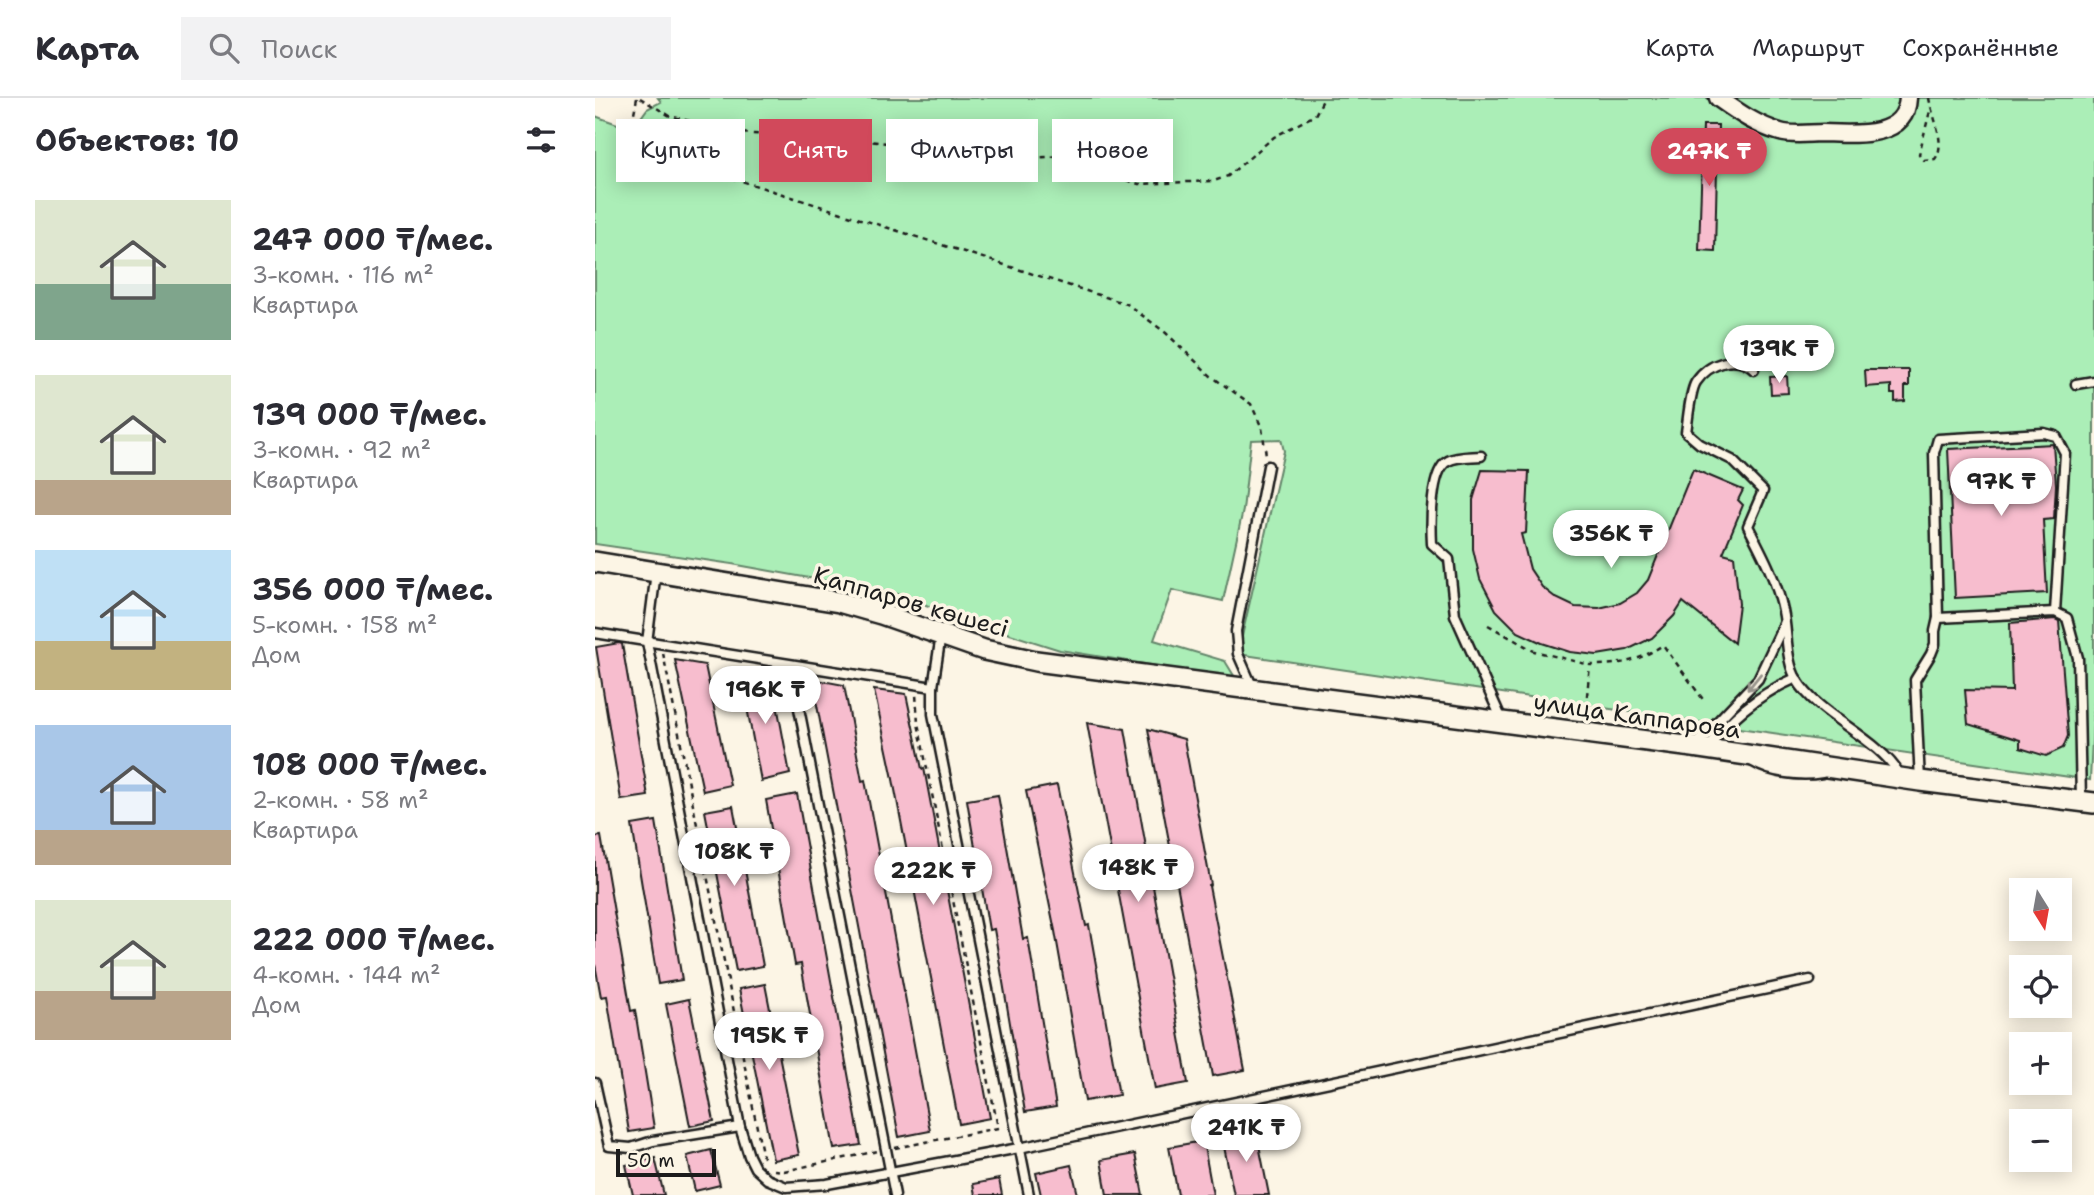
<!DOCTYPE html>
<html lang="ru">
<meta charset="utf-8">
<style>
body{margin:0;font-family:"Shantell Sans",sans-serif;background:#f2f2f3;color:#2b2b33;height:100vh;display:flex;flex-direction:column;font-size:26px;white-space:nowrap}
*{box-sizing:border-box;margin:0}
p{font-size:23px;color:#7c7c81}
.icon{flex:none;width:38px;height:38px;fill:none;stroke:currentColor;stroke-width:2;stroke-linecap:round;stroke-linejoin:round}
.map{position:relative;flex:1;overflow:hidden}
.details{display:flex;flex-direction:column;background:#fff;width:595px}
.details>*{flex:none}
.banner{position:absolute;left:21px;top:21px;width:665px;height:63px;display:flex;gap:14px}
.needle{width:46px;rotate:169deg}
.buttons{position:absolute;left:1414px;top:780px;display:grid;gap:14px}
.buttons a{display:grid;place-items:center;width:63px;height:63px;border-radius:0px;background:#fff;box-shadow:0 4px 18px #0003;font-size:35px}
.scale{position:absolute;left:21px;bottom:18px;width:100px;box-sizing:border-box;padding-left:7px;border:4px solid #1c1c1c;border-top:0;font-size:19px;line-height:24px;white-space:nowrap;color:#1c1c1c;-webkit-text-stroke:5px #fcf5e5;paint-order:stroke}
.price{position:absolute;translate:-50% -60px;padding:0 16px;border-radius:24px;background:#fff;color:#222;font-size:23px;line-height:46px;filter:drop-shadow(0 2px 4px #0008)}
.price::after{content:'';position:absolute;left:50%;top:42px;width:21px;height:16px;margin-left:-10px;background:inherit;clip-path:polygon(0 0,100% 0,50% 100%)}
.price.current{background:#d1495b;color:#fff}
ul{padding:0;list-style:none}
li{display:flex;align-items:center;gap:21px;height:175px;padding:0 35px}
li span{display:grid;place-items:center;flex:none;width:196px;height:140px;border-radius:0px;color:#555}
li>.icon{margin-inline-start:auto}
span .icon{width:84px;height:84px;fill:#fffc;stroke-width:1}
li b{font-size:30px}
h2{display:flex;justify-content:space-between;align-items:center;height:84px;padding:0 35px;font-size:30px}
.chip{padding:0 24px;border-radius:0px;background:#fff;box-shadow:0 4px 18px #0003;font-size:24px;line-height:63px}
.chip.current{background:#d1495b;color:#fff}
header{display:flex;align-items:center;gap:42px;box-sizing:border-box;height:98px;padding:0 35px;background:#fff;border-bottom:2px solid #e1e1e2}
header strong{font-size:33px}
nav{display:flex;gap:38px;margin-inline-start:auto;font-size:24px}
.search{width:490px;height:63px;background:#f2f2f3;display:flex;align-items:center;gap:18px;box-sizing:border-box;padding:0 24px;border-radius:0px;color:#7c7c81;font-size:26px}
main{display:flex;flex:1;min-height:0}
.map>svg:first-child{display:block}
.green{fill:#abeeb7;stroke:#64856a;stroke-width:2}
.building{fill:#f7bdce;stroke:#1c1c1c;stroke-width:2}
.lines{fill:none;stroke-linecap:round;stroke-linejoin:round}
.service-casing{stroke:#1c1c1c;stroke-width:13}
.minor-casing{stroke:#1c1c1c;stroke-width:21}
.tertiary-casing{stroke:#1c1c1c;stroke-width:24}
.path{stroke:#1c1c1c;stroke-width:2.5;stroke-dasharray:5 5;stroke-linecap:butt}
.service{stroke:#fcf5e5;stroke-width:8}
.minor{stroke:#fcf5e5;stroke-width:16}
.tertiary{stroke:#fcf5e5;stroke-width:19}
.oneway{stroke:#97938b}
.labels{text-anchor:middle;dominant-baseline:central;stroke-width:7;stroke-linejoin:round;paint-order:stroke}
.street-label{font-size:24px;fill:#1c1c1c;stroke:#fcf5e5}
</style>
<header>
<strong>Карта</strong>
<div class="search"><svg class="icon" aria-label="search" viewBox="0 0 24 24"><circle cx="10" cy="10" r="6"/><path d="M15 15l6 6"/></svg>Поиск</div>
<nav><a>Карта</a><a>Маршрут</a><a>Сохранённые</a></nav>
</header>
<main>
<section class="details">
<h2>Объектов: 10<svg class="icon" aria-label="filters" viewBox="0 0 24 24"><path d="M4 7h16M4 17h16"/><circle cx="9" cy="7" r="2"/><circle cx="15" cy="17" r="2"/></svg></h2>
<ul>
<li><span style="background:linear-gradient(#dfe7d0 60%,#7fa58c 0)"><svg class="icon" aria-label="home" viewBox="0 0 24 24"><path d="M3 11l9-7 9 7M6 9v11h12V9"/></svg></span><div><b>247 000 ₸/мес.</b><p>3-комн. · 116 m²</p><p>Квартира</p></div></li>
<li><span style="background:linear-gradient(#dfe7d0 75%,#b9a48a 0)"><svg class="icon" aria-label="home" viewBox="0 0 24 24"><path d="M3 11l9-7 9 7M6 9v11h12V9"/></svg></span><div><b>139 000 ₸/мес.</b><p>3-комн. · 92 m²</p><p>Квартира</p></div></li>
<li><span style="background:linear-gradient(#bfe0f5 65%,#c2b280 0)"><svg class="icon" aria-label="home" viewBox="0 0 24 24"><path d="M3 11l9-7 9 7M6 9v11h12V9"/></svg></span><div><b>356 000 ₸/мес.</b><p>5-комн. · 158 m²</p><p>Дом</p></div></li>
<li><span style="background:linear-gradient(#a9c7e8 75%,#b9a48a 0)"><svg class="icon" aria-label="home" viewBox="0 0 24 24"><path d="M3 11l9-7 9 7M6 9v11h12V9"/></svg></span><div><b>108 000 ₸/мес.</b><p>2-комн. · 58 m²</p><p>Квартира</p></div></li>
<li><span style="background:linear-gradient(#dfe7d0 65%,#b9a48a 0)"><svg class="icon" aria-label="home" viewBox="0 0 24 24"><path d="M3 11l9-7 9 7M6 9v11h12V9"/></svg></span><div><b>222 000 ₸/мес.</b><p>4-комн. · 144 m²</p><p>Дом</p></div></li>
</ul>
</section>
<div class="map">
<svg width="1499" height="1097" viewBox="0 0 1499 1097">
<rect width="100%" height="100%" fill="#fcf5e5"/>
<filter id="ink" filterUnits="userSpaceOnUse"><feTurbulence type="fractalNoise" baseFrequency=".0143" numOctaves="2"/><feDisplacementMap in="SourceGraphic" scale="14" xChannelSelector="R" yChannelSelector="G"/><feConvolveMatrix kernelMatrix="1 2 1 2 8 2 1 2 1" color-interpolation-filters="sRGB"/></filter>
<g filter="url(#ink)">
<path class="green" d="M63 0H1499V603L1495 682 643 556 689 353 686 341 656 342 648 412 628 503 577 492 559 542 630 563 641 581 465 552 352 516 308 497 137 466 0 446V18L28 28 42 25 52 11 66 4Z"/>
<g class="building">
<path d="M1108 27H1123L1120 153 1104 152Z"/>
<path d="M1270 272H1314V288H1310V303L1300 304V296H1296V287L1271 289Z"/>
<path d="M1192 278 1193 295 1176 296 1175 279Z"/>
<path d="M1458 346 1461 387 1459 421 1448 422 1452 495 1360 500 1353 351Z"/>
<path d="M1098 371 1148 392 1143 402 1148 407 1128 455 1139 458 1144 506 1139 545 1088 504 1079 518 1057 540 1032 552 1002 557 975 554 947 545 923 534 901 512 885 481 878 451V402L887 372 934 373 931 435 926 436 935 471 947 489 961 500 980 509 1004 510 1025 505 1042 495 1053 482Z"/>
<path d="M1460 521 1464 523 1473 638 1468 650 1451 658 1425 650V642L1373 626 1370 592 1417 593 1415 525Z"/>
<path d="M24 545 27 546 53 698 26 702 1 549Z"/>
<path d="M80 562 110 567 135 687 108 693Z"/>
<path d="M145 573 177 580 195 676 166 683Z"/>
<path d="M217 581 249 587 267 683 270 682 335 1033 304 1039Z"/>
<path d="M279 592 311 596 327 671 329 670 395 1020 364 1026 297 676Z"/>
<path d="M492 625 530 631 593 985 560 991Z"/>
<path d="M553 631 589 641 616 787 614 788 650 972 618 978Z"/>
<path d="M462 687 491 828 494 827 524 997 490 1003 460 833 431 693Z"/>
<path d="M202 696 266 1047 239 1051 206 866 200 867 171 702Z"/>
<path d="M403 697 428 841 433 840 461 1009 430 1014 399 831 394 832 372 702Z"/>
<path d="M138 708 168 868 141 873 110 713Z"/>
<path d="M61 723 87 882 63 886 37 727Z"/>
<path d="M6 738 36 913 40 912 59 1030 34 1034 12 898 6 899 0 866V739Z"/>
<path d="M170 886 204 1057 178 1062 144 891Z"/>
<path d="M94 901 119 1023 95 1028 71 906Z"/>
<path d="M661 1032 674 1097H639L627 1039Z"/>
<path d="M608 1043 618 1097H583L574 1049Z"/>
<path d="M116 1052 125 1087 100 1093 92 1058Z"/>
<path d="M540 1056 548 1097H512L506 1062Z"/>
<path d="M60 1060 69 1097H38L31 1067Z"/>
<path d="M476 1067 483 1097H446L441 1075Z"/>
<path d="M404 1081 407 1097H380L378 1086Z"/>
</g>
<g class="lines">
<g class="service-casing">
<g id="service">
<path d="M1159 272C1142 255 1114 265 1101 284 1095 293 1093 322 1091 334L1105 346 1137 362 1168 393 1153 428C1167 455 1182 483 1188 513 1193 535 1190 562 1202 582 1224 619 1283 639 1305 677"/>
<path d="M1481 286 1499 283"/>
<path d="M886 358C876 359 862 358 853 363 835 372 836 428 837 446L854 461 860 517 907 622"/>
<path d="M1343 520 1460 514 1472 520 1483 560 1486 703"/>
<path d="M0 535 338 589"/>
<path d="M346 537 338 589V616L434 1097"/>
<path d="M198 567 199 585 300 1097"/>
<path d="M658 590 643 556 641 533 673 368"/>
<path d="M1100 647 1163 581 1189 526"/>
<path d="M1113 649C1136 619 1166 595 1201 580"/>
<path d="M1158 664C1176 675 1206 679 1227 675"/>
<path d="M1325 683 1320 582 1336 556 1340 546V533L1343 520 1339 355 1343 341 1449 335 1461 338 1470 355 1460 514"/>
<path d="M0 985 14 1048 36 1050 58 1043 145 1029 52 544 61 474"/>
<path d="M145 1029 154 1058 160 1070 172 1081 191 1089 232 1086 424 1050 1215 882"/>
</g>
</g>
<g class="minor-casing">
<path id="minor" d="M1123 0C1143 14 1161 27 1185 34 1198 38 1215 35 1228 35 1257 36 1311 42 1313 0"/>
</g>
<g class="tertiary-casing">
<path id="tertiary" d="M0 464 244 504 286 516 389 552 441 563 1098 649 1325 683 1499 705"/>
</g>
<g class="path">
<path d="M42 0 38 20 53 40 109 71 532 206 571 235 616 278 656 306 667 330 671 357"/>
<path d="M45 0 75 18 141 35 255 41 433 60 471 58 510 76 544 86 619 83 633 78 679 39 720 17 729 0"/>
<path d="M1334 0C1337 18 1352 46 1340 61L1329 62 1324 56 1336 9"/>
<path d="M893 527 939 553 995 567"/>
<path d="M68 555 168 1060"/>
<path d="M990 618 995 567C1025 567 1042 564 1068 547L1110 604"/>
<path d="M300 1050 403 1030 323 625 321 596"/>
<path d="M179 1072 189 1073 283 1053"/>
</g>
<use href="#service" class="service"/>
<use href="#minor" class="minor"/>
<use href="#tertiary" class="tertiary"/>
</g>
<defs><path id="oneway-shaft" d="M-6 0H5M1.5-3L5.5 0L1.5 3" fill="none" stroke-width="1.6" stroke-linecap="round" stroke-linejoin="round" transform="scale(1.75)"/></defs>
<use class="oneway" href="#oneway-shaft" transform="translate(1159 584) rotate(129)"/>
</g>
<g class="labels">
<g class="street-label">
<text transform="translate(316 504) rotate(16)">Қаппаров көшесі</text>
<text transform="translate(1042 618) rotate(8)">улица Каппарова</text>
</g>
</g>
</svg>
<div class="buttons">
<a><svg class="needle" viewBox="-14 -14 28 28"><path d="M0-13l5 13h-10z" fill="#e53935"/><path d="M0 13l5-13h-10z" fill="#7c7c81"/></svg></a>
<a><svg class="icon" aria-label="locate" viewBox="0 0 24 24"><circle cx="12" cy="12" r="6"/><path d="M12 2v4M12 18v4M2 12h4M18 12h4"/></svg></a>
<a>+</a>
<a>−</a>
</div>
<div class="scale">50 m</div>
<b class="price current" style="left:1114px;top:90px">247K ₸</b>
<b class="price" style="left:1184px;top:287px">139K ₸</b>
<b class="price" style="left:1406px;top:420px">97K ₸</b>
<b class="price" style="left:1016px;top:472px">356K ₸</b>
<b class="price" style="left:170px;top:628px">196K ₸</b>
<b class="price" style="left:139px;top:790px">108K ₸</b>
<b class="price" style="left:543px;top:806px">148K ₸</b>
<b class="price" style="left:338px;top:809px">222K ₸</b>
<b class="price" style="left:174px;top:974px">195K ₸</b>
<b class="price" style="left:651px;top:1066px">241K ₸</b>
<div class="banner">
<a class="chip">Купить</a>
<a class="chip current">Снять</a>
<a class="chip">Фильтры</a>
<a class="chip">Новое</a>
</div>
</div>
</main>
